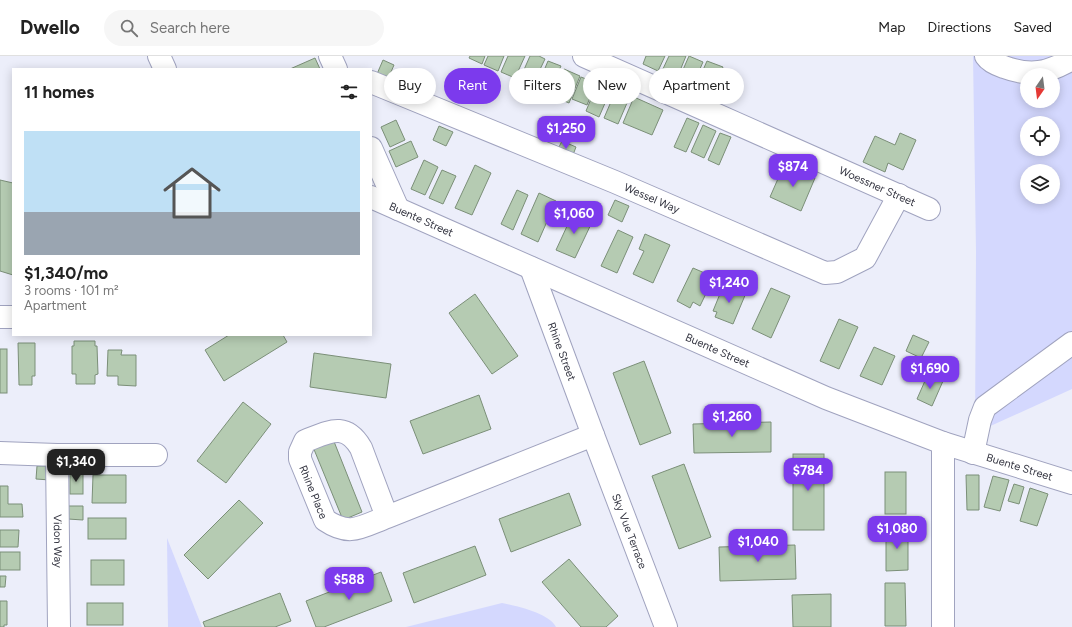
<!DOCTYPE html>
<meta charset="utf-8">
<style>
body{margin:0;font-family:Figtree,sans-serif;background:#f6f6f6;color:#222;height:100vh;display:flex;flex-direction:column;font-size:15px;white-space:nowrap}
*{box-sizing:border-box;margin:0}
p{font-size:13px;color:#767676}
.icon{flex:none;width:22px;height:22px;fill:none;stroke:currentColor;stroke-width:2;stroke-linecap:round;stroke-linejoin:round}
.map{position:relative;flex:1;overflow:hidden}
.side{position:absolute;left:12px;top:12px;width:360px;height:268px;display:flex;flex-direction:column;background:#fff;border-radius:0px;box-shadow:0 2px 10px #0003}
.side>*{flex:none}
.hud{position:absolute;left:384px;top:12px;width:380px;height:36px;display:flex;gap:8px}
.needle{width:26px;rotate:194deg}
.tools{position:absolute;left:1020px;top:12px;display:grid;gap:8px}
.tools a{display:grid;place-items:center;width:40px;height:40px;border-radius:50%;background:#fff;box-shadow:0 2px 10px #0003;font-size:20px}
.price{position:absolute;translate:-50% -34px;padding:0 9px;border-radius:8px;background:#7c3aed;color:#fff;font-size:13px;line-height:26px;filter:drop-shadow(0 1px 2px #0008)}
.price::after{content:'';position:absolute;left:50%;top:24px;width:12px;height:9px;margin-left:-6px;background:inherit;clip-path:polygon(0 0,100% 0,50% 100%)}
.price.active{background:#222;color:#fff}
ul{padding:0;list-style:none}
li{display:grid;align-content:center;gap:8px;height:212px;padding:0 12px}
li span{display:grid;place-items:center;height:124px;border-radius:0px;color:#555}
li>.icon{margin-inline-start:auto}
span .icon{width:72px;height:72px;fill:#fffc;stroke-width:1}
li b{font-size:17px}
h2{display:flex;justify-content:space-between;align-items:center;height:48px;padding:0 12px;font-size:17px}
.pill{padding:0 14px;border-radius:18px;background:#fff;box-shadow:0 2px 10px #0003;font-size:14px;line-height:36px}
.pill.active{background:#7c3aed;color:#fff}
header{display:flex;align-items:center;gap:24px;box-sizing:border-box;height:56px;padding:0 20px;background:#fff;border-bottom:1px solid #e0e0e0}
header strong{font-size:19px}
nav{display:flex;gap:22px;margin-inline-start:auto;font-size:14px}
.search{width:280px;height:36px;background:#f6f6f6;display:flex;align-items:center;gap:10px;box-sizing:border-box;padding:0 14px;border-radius:22px;color:#767676;font-size:15px}
.map>svg:first-child{display:block}
.green{fill:#d4d8fe;fill-rule:evenodd}
.building{fill:#b5cbb2;stroke:#7b8f78}
.lines{fill:none;stroke-linecap:round;stroke-linejoin:round}
.minor-casing{stroke:#a0a3bf;stroke-width:24}
.minor{stroke:#fff;stroke-width:22}
.labels{text-anchor:middle;dominant-baseline:central;stroke-width:3.5;stroke-linejoin:round;paint-order:stroke}
.street-label{font-size:11px;fill:#343541;stroke:#fcfcfc}
</style>
<header>
<strong>Dwello</strong>
<div class="search"><svg class="icon" aria-label="search" viewBox="0 0 24 24"><circle cx="10" cy="10" r="6"/><path d="M15 15l6 6"/></svg>Search here</div>
<nav><a>Map</a><a>Directions</a><a>Saved</a></nav>
</header>
<div class="map">
<svg width="1072" height="571" viewBox="0 0 1072 571">
<rect width="100%" height="100%" fill="#eceefa"/>
<g class="green">
<path d="M973 0H1072V333L975 377 976 196ZM1027 19H1053V45H1027ZM1027 67H1053V93H1027ZM1027 115H1053V141H1027Z"/>
<path d="M167 482 202 571H168Z"/>
<path d="M502 547C516 550 549 557 556 571H406Z"/>
</g>
<g class="building">
<path d="M470 0H485L482 8 469 2Z"/>
<path d="M488 0H504L498 15 484 9Z"/>
<path d="M508 0H525L515 22 501 16Z"/>
<path d="M530 0H539L545 3 532 30 519 25Z"/>
<path d="M646 0H665L658 15 643 8Z"/>
<path d="M669 0H686L677 22 662 15Z"/>
<path d="M689 0 703 6 692 31 678 25Z"/>
<path d="M315 2 320 13H290Z"/>
<path d="M383 4 394 9 388 23 377 18Z"/>
<path d="M548 5 561 10 549 36 537 31Z"/>
<path d="M707 5 723 11 711 39 695 32Z"/>
<path d="M564 13 580 20 569 47 553 40Z"/>
<path d="M581 21 596 27 587 49 572 43Z"/>
<path d="M598 26 612 31 599 61 586 55Z"/>
<path d="M616 34 630 40 618 68 604 62Z"/>
<path d="M634 41 663 54 652 79 623 67Z"/>
<path d="M687 62 699 67 686 96 674 91Z"/>
<path d="M396 64 405 84 390 91 381 71Z"/>
<path d="M703 69 716 75 704 102 691 96Z"/>
<path d="M439 70 453 76 446 90 433 84Z"/>
<path d="M720 77 731 81 719 109 708 104Z"/>
<path d="M900 77 916 84 903 114 888 107 885 116 863 106 875 80 895 89Z"/>
<path d="M411 85 418 101 396 111 389 95Z"/>
<path d="M562 85 576 91 571 104 556 97Z"/>
<path d="M424 104 438 111 425 139 411 133Z"/>
<path d="M475 109 491 117 472 159 455 152Z"/>
<path d="M784 109 815 122 801 155 770 141Z"/>
<path d="M442 114 456 120 443 148 429 142Z"/>
<path d="M0 124 13 127V219L0 215Z"/>
<path d="M517 134 528 139 513 174 501 168Z"/>
<path d="M539 137 556 145 538 186 521 178Z"/>
<path d="M615 144 629 150 622 166 608 159Z"/>
<path d="M574 155 593 164 575 202 556 194Z"/>
<path d="M618 174 633 181 617 217 601 210Z"/>
<path d="M645 178 670 189 653 227 633 218 644 195 639 193Z"/>
<path d="M693 212 714 221 700 250 693 246 690 252 677 245Z"/>
<path d="M724 228 746 237 733 268 715 261 717 256 713 255Z"/>
<path d="M771 232 790 240 771 282 752 273Z"/>
<path d="M475 238 518 300 492 318 449 257Z"/>
<path d="M839 263 858 271 839 313 820 305Z"/>
<path d="M229 279H283L287 286 224 325 205 294Z"/>
<path d="M913 279 929 286 921 302 906 295Z"/>
<path d="M74 285H95V290H97L98 318 95 319V328H76V318H72V290H74Z"/>
<path d="M18 287H35V320H32V329H19Z"/>
<path d="M874 291 895 300 882 329 860 320Z"/>
<rect x="0" y="293" width="7" height="44"/>
<path d="M108 294H122L121 299H136V330L118 329V320H107Z"/>
<path d="M314 297 391 308 386 342 310 331Z"/>
<path d="M644 305 671 377 640 389 613 317Z"/>
<path d="M928 318 943 325 932 350 917 343Z"/>
<path d="M479 339 491 373 423 398 410 365Z"/>
<path d="M243 346 271 368 226 427 197 405Z"/>
<path d="M771 366V396L694 397 693 368Z"/>
<path d="M333 383 362 456 343 464 313 391Z"/>
<rect x="793" y="398" width="31" height="76"/>
<path d="M684 408 711 481 679 493 652 420Z"/>
<path d="M37 410H51L50 424 36 423Z"/>
<rect x="70" y="416" width="13" height="22"/>
<rect x="885" y="416" width="21" height="42"/>
<path d="M93 419H126V447H92Z"/>
<path d="M966 419H979V454H967Z"/>
<path d="M993 420 1009 424 1000 455 984 451Z"/>
<path d="M1014 428 1024 431 1019 448 1008 445Z"/>
<path d="M0 430H8V448H22L23 461H0Z"/>
<path d="M1030 432 1048 438 1037 470 1020 465Z"/>
<path d="M569 437 581 469 511 496 499 463Z"/>
<path d="M239 444 263 467 208 523 184 499Z"/>
<path d="M68 450H83V464L68 463Z"/>
<rect x="88" y="462" width="38" height="21"/>
<path d="M0 474H19L18 491H0Z"/>
<path d="M886 474 908 475V514L886 515Z"/>
<path d="M795 489 796 523 720 525 719 491Z"/>
<path d="M475 490 486 519 414 547 403 517Z"/>
<rect x="0" y="496" width="20" height="18"/>
<path d="M569 503 618 560 606 571H581L542 526Z"/>
<rect x="91" y="504" width="33" height="25"/>
<path d="M381 516 392 545 324 571H316L306 545Z"/>
<path d="M0 520H6L5 531H0Z"/>
<path d="M885 527H905L906 570H885Z"/>
<path d="M280 537 291 565 275 571H205L203 566Z"/>
<path d="M831 538V571H793L792 539Z"/>
<path d="M0 545H7V569H4V571H0Z"/>
<rect x="87" y="547" width="36" height="22"/>
</g>
<g class="lines">
<g class="minor-casing">
<g id="minor">
<path d="M159 0 165 13"/>
<path d="M330 0 336 13"/>
<path id="s1" d="M584 0 929 153"/>
<path d="M986 0C990 6 998 9 1004 11 1031 21 1048 17 1072 3"/>
<path id="s2" d="M371 26 615 126 825 217 837 216 865 202 899 139"/>
<path d="M371 92 398 153"/>
<path id="s3" d="M371 141 826 342 943 387 1072 427"/>
<path id="s4" d="M531 212 593 379 666 571"/>
<path d="M0 261H13"/>
<path d="M943 387V571"/>
<path d="M0 397 57 399H156"/>
<path d="M973 397 980 364 985 351 1072 287"/>
<path id="s5" d="M57 399 59 571"/>
<path id="s6" d="M387 461 361 392C345 365 329 376 305 385L300 396V403L325 464C350 481 361 471 387 461L593 379"/>
</g>
</g>
<use href="#minor" class="minor"/>
</g>
<g class="labels">
<g class="street-label">
<text stroke="none"><textPath href="#s1" startOffset="321">Woessner Street</textPath></text>
<text stroke="none"><textPath href="#s2" startOffset="304">Wessel Way</textPath></text>
<text stroke="none"><textPath href="#s3" startOffset="55">Buente Street</textPath></text>
<text stroke="none"><textPath href="#s3" startOffset="379">Buente Street</textPath></text>
<text stroke="none"><textPath href="#s4" startOffset="89">Rhine Street</textPath></text>
<text stroke="none"><textPath href="#s3" startOffset="703">Buente Street</textPath></text>
<text stroke="none"><textPath href="#s6" startOffset="193">Rhine Place</textPath></text>
<text stroke="none"><textPath href="#s4" startOffset="281">Sky Vue Terrace</textPath></text>
<text stroke="none"><textPath href="#s5" startOffset="86">Vidon Way</textPath></text>
</g>
</g>
</svg>
<div class="tools">
<a><svg class="needle" viewBox="-14 -14 28 28"><path d="M0-13l5 13h-10z" fill="#e53935"/><path d="M0 13l5-13h-10z" fill="#767676"/></svg></a>
<a><svg class="icon" aria-label="locate" viewBox="0 0 24 24"><circle cx="12" cy="12" r="6"/><path d="M12 2v4M12 18v4M2 12h4M18 12h4"/></svg></a>
<a><svg class="icon" aria-label="layers" viewBox="0 0 24 24"><path d="M12 4l9 5-9 5-9-5zM3 14l9 5 9-5"/></svg></a>
</div>
<b class="price" style="left:566px;top:94px">$1,250</b>
<b class="price" style="left:793px;top:132px">$874</b>
<b class="price" style="left:574px;top:179px">$1,060</b>
<b class="price" style="left:729px;top:248px">$1,240</b>
<b class="price" style="left:930px;top:334px">$1,690</b>
<b class="price" style="left:732px;top:382px">$1,260</b>
<b class="price active" style="left:76px;top:427px">$1,340</b>
<b class="price" style="left:808px;top:436px">$784</b>
<b class="price" style="left:897px;top:494px">$1,080</b>
<b class="price" style="left:758px;top:507px">$1,040</b>
<b class="price" style="left:349px;top:545px">$588</b>
<div class="hud">
<a class="pill">Buy</a>
<a class="pill active">Rent</a>
<a class="pill">Filters</a>
<a class="pill">New</a>
<a class="pill">Apartment</a>
</div>
<section class="side">
<h2>11 homes<svg class="icon" aria-label="filters" viewBox="0 0 24 24"><path d="M4 7h16M4 17h16"/><circle cx="9" cy="7" r="2"/><circle cx="15" cy="17" r="2"/></svg></h2>
<ul>
<li><span style="background:linear-gradient(#bfe0f5 65%,#9aa5b1 0)"><svg class="icon" aria-label="home" viewBox="0 0 24 24"><path d="M3 11l9-7 9 7M6 9v11h12V9"/></svg></span><div><b>$1,340/mo</b><p>3 rooms · 101 m²</p><p>Apartment</p></div></li>
</ul>
</section>
</div>
